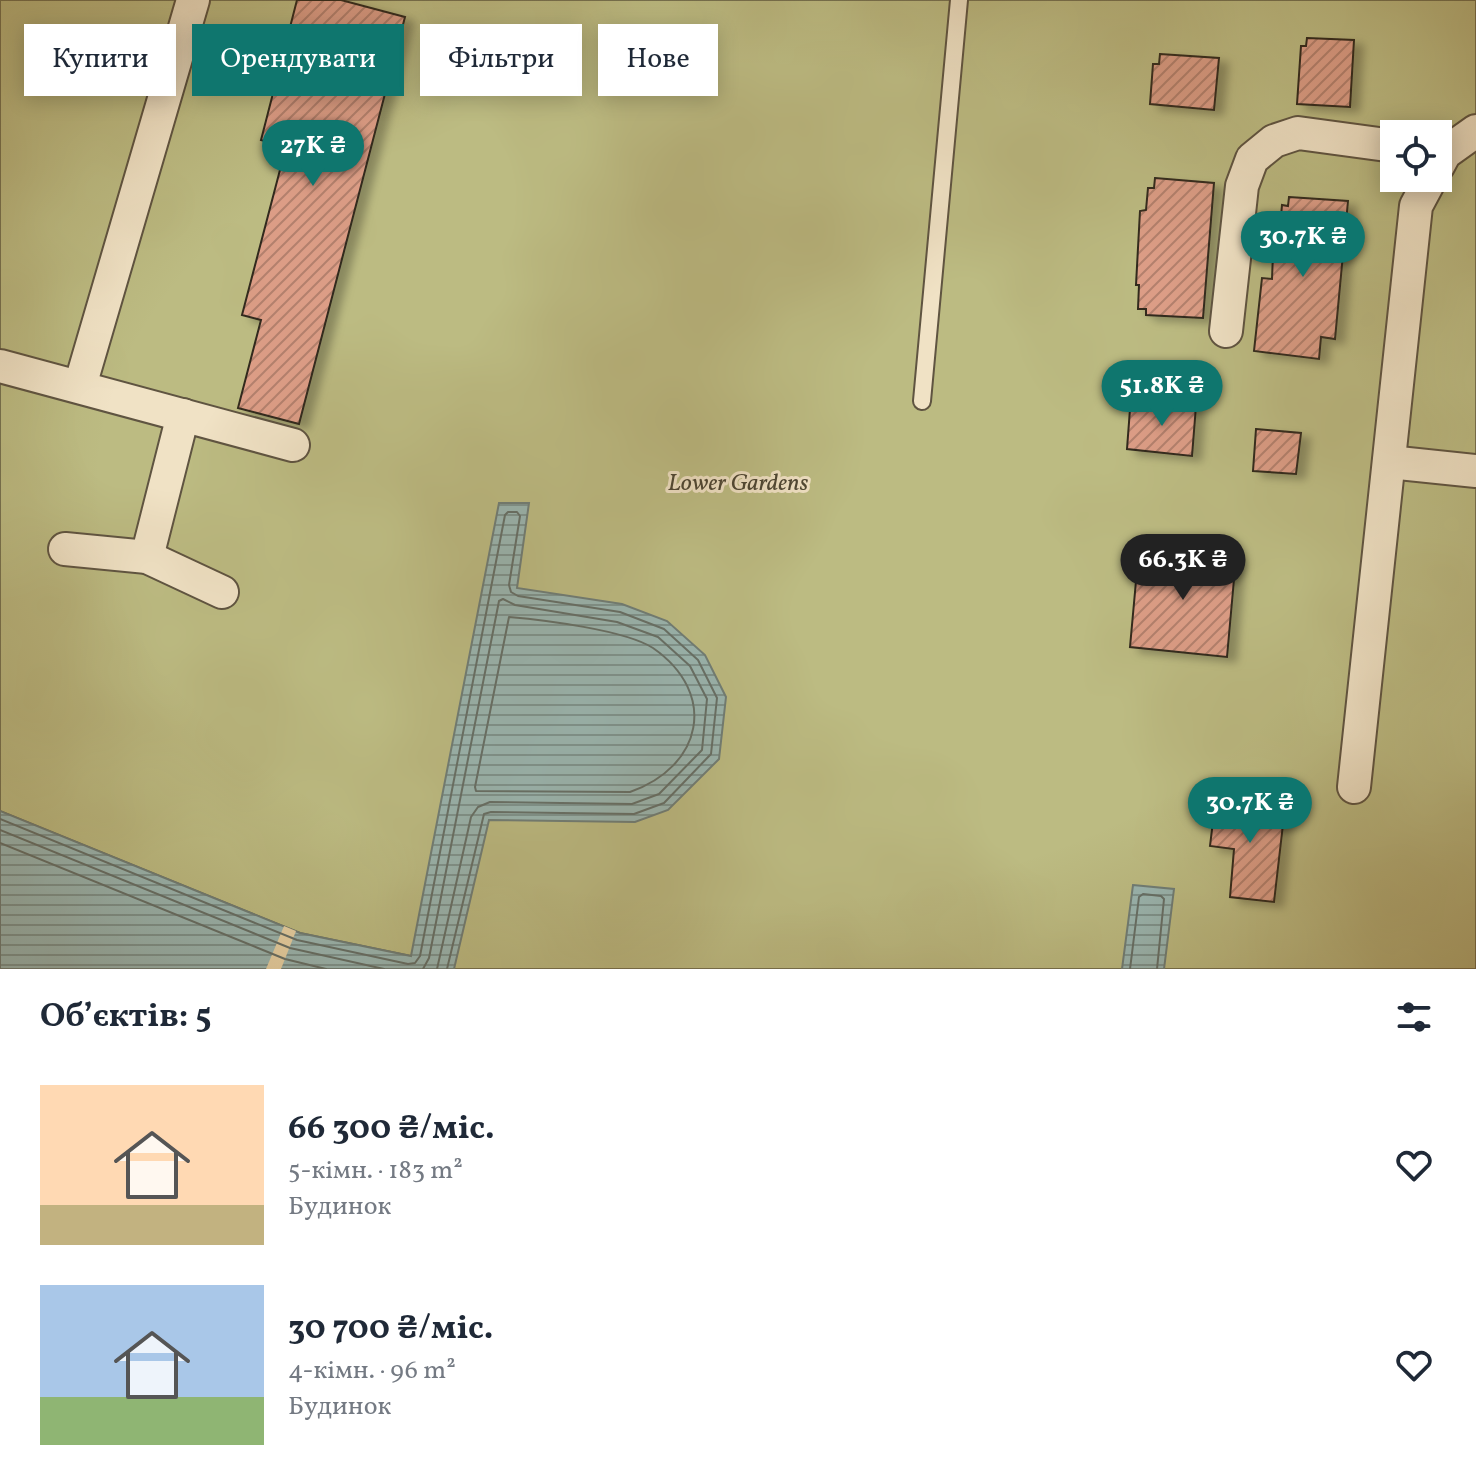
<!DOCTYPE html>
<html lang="uk">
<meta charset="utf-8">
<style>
body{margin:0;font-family:Vollkorn,serif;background:#f6f6f7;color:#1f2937;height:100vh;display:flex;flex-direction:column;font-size:30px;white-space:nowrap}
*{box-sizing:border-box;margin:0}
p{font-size:26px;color:#747a83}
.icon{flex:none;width:44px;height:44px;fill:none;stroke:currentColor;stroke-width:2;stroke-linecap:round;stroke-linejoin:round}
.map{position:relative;height:969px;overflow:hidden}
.drawer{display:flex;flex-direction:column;background:#fff;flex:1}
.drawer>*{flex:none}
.banner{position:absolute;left:24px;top:24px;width:800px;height:72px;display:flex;gap:16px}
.controls{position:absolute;left:1380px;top:120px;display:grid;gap:16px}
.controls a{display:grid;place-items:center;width:72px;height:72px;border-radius:0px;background:#fff;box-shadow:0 4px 20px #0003;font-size:40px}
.price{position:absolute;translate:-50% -68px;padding:0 18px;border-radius:28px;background:#0f766e;color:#fff;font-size:26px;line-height:52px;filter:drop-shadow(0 2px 4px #0008)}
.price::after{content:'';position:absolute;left:50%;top:48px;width:24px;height:18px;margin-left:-12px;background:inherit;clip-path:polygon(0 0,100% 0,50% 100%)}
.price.current{background:#222;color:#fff}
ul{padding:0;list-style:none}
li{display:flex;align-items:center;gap:24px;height:200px;padding:0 40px}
li span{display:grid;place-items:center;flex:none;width:224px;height:160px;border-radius:0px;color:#555}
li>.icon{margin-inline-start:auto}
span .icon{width:96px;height:96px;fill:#fffc;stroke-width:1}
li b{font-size:34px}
h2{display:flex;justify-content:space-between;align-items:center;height:96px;padding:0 40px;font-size:34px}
.pill{padding:0 28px;border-radius:0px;background:#fff;box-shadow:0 4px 20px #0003;font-size:28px;line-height:72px}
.pill.current{background:#0f766e;color:#fff}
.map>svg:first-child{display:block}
.green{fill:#bcbb82;stroke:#767250;stroke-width:2;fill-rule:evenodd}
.water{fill:url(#water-rules);stroke:#707e77;stroke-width:2}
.pier{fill:#e8d3a6}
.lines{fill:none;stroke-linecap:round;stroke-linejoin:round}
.shore{stroke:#667068;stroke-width:2}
.building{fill:url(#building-hatch);stroke:#31291f;stroke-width:2;filter:url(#shadow)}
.service-casing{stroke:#5f5441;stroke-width:20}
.minor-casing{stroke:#5f5441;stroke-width:36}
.service{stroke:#f0e2c5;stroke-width:16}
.minor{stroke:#f0e2c5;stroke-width:32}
.labels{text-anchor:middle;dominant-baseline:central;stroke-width:6;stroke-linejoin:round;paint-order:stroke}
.park-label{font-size:24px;font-style:italic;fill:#4d4633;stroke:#f0e2c5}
</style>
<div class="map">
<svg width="1476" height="969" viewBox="0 0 1476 969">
<defs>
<pattern id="water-rules" width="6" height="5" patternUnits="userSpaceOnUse" patternTransform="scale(2)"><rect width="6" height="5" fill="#9ab6b1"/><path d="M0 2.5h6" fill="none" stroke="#7e948f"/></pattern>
<pattern id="building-hatch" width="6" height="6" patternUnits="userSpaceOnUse" patternTransform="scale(2)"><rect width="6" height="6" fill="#dc9d86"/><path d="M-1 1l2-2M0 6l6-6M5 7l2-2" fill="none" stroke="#b3806d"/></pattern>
<filter id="shadow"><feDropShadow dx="9" dy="5" stdDeviation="4" flood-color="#0004"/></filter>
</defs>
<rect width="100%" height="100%" fill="#e8d3a6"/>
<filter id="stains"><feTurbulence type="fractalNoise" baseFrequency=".0025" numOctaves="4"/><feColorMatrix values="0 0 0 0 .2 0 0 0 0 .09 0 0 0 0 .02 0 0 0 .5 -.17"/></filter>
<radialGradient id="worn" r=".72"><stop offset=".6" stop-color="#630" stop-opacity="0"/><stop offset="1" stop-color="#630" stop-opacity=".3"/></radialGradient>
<path class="green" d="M0 0H1476V969H449L411 956 300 933 0 811ZM1394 134H1438V178H1394Z"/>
<g class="water">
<path d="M499 503H529L517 588 622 604 667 621 705 655 726 697 719 759 668 810 635 822 489 820 454 969H0V811L300 933 411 956Z"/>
<path d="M1133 885 1174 889 1164 969H1122Z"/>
</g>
<path class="pier" d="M284 926 296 931 281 969H266Z"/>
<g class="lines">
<g class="shore">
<path d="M509 617C544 620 625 630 653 648 719 694 702 767 630 792L476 791 475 787Z"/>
<path d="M0 819 297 940 408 964 415 963 420 956 505 515 508 512H517L520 516 509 585 511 592 518 596 620 612 664 629 698 660 717 698 711 754 664 803 634 814 491 812 484 814 447 969"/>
<path d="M0 830 290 948 384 969"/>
<path d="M0 843 285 959 326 969"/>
<path d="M423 969 429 958 499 601 503 599 515 605 617 622 658 637 690 666 707 699 702 750 659 794 632 804 490 802 478 807 471 817 437 969"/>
<path d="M1130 969 1139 897 1143 894 1161 896 1164 899 1157 969"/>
</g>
</g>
<g class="building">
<path d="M297 0H341L405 17 299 424 238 408 261 320 242 315 286 147 261 140Z"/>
<path d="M1307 38 1354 40 1350 107 1297 104 1301 46H1306Z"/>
<path d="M1160 54 1219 58 1214 110 1150 104 1153 64H1159Z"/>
<path d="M1155 178 1214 183 1203 318 1146 315V309H1138L1139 285H1136L1140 211 1146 210 1148 188H1154Z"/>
<path d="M1289 197 1348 201 1335 339 1321 337 1319 359 1254 351 1262 278 1272 279 1274 228H1280L1282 205 1288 206Z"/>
<path d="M1137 400 1196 406 1192 456 1127 449 1130 409 1137 410Z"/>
<path d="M1256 429 1301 433 1296 474 1253 471Z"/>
<path d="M1139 548 1236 557 1227 657 1130 647Z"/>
<path d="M1216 797 1285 807 1274 902 1230 897 1234 849 1210 846Z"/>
</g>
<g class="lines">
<g class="service-casing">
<path id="service" d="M922 401 959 0"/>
</g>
<g class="minor-casing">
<g id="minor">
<path d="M1438 166 1445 153 1476 131"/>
<path d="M1226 331 1242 186 1252 159 1274 141 1298 133 1394 146"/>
<path d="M0 366 293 445"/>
<path d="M80 386 193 0"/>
<path d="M1389 462 1476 471"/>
<path d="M65 549 147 557 222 592"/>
<path d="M147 557 183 415"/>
<path d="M1354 787 1416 206 1431 178"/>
</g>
</g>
<use href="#service" class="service"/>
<use href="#minor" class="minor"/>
</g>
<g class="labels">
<g class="park-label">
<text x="738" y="484">Lower Gardens</text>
</g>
</g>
<rect width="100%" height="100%" filter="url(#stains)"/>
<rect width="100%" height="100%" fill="url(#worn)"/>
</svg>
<div class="controls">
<a><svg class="icon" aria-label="locate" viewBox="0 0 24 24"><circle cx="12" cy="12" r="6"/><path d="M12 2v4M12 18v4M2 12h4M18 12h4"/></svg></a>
</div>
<b class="price" style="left:313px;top:188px">27K ₴</b>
<b class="price" style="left:1303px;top:279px">30.7K ₴</b>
<b class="price" style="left:1162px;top:428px">51.8K ₴</b>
<b class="price current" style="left:1183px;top:602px">66.3K ₴</b>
<b class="price" style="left:1250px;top:845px">30.7K ₴</b>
<div class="banner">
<a class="pill">Купити</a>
<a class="pill current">Орендувати</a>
<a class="pill">Фільтри</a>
<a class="pill">Нове</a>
</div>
</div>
<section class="drawer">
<h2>Об’єктів: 5<svg class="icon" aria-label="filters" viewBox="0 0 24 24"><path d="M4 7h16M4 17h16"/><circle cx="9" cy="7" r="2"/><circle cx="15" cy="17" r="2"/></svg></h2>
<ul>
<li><span style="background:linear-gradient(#ffd9b3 75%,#c2b280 0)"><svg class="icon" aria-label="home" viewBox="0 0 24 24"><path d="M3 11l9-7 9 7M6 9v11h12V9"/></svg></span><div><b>66 300 ₴/міс.</b><p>5-кімн. · 183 m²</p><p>Будинок</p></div><svg class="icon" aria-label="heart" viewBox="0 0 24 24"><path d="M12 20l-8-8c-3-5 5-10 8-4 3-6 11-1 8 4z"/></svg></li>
<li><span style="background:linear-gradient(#a9c7e8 70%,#8fb573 0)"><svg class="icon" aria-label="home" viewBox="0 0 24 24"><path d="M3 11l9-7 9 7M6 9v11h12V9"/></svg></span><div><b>30 700 ₴/міс.</b><p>4-кімн. · 96 m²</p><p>Будинок</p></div><svg class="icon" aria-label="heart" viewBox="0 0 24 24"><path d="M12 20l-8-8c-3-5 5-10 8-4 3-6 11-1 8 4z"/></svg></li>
</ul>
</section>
